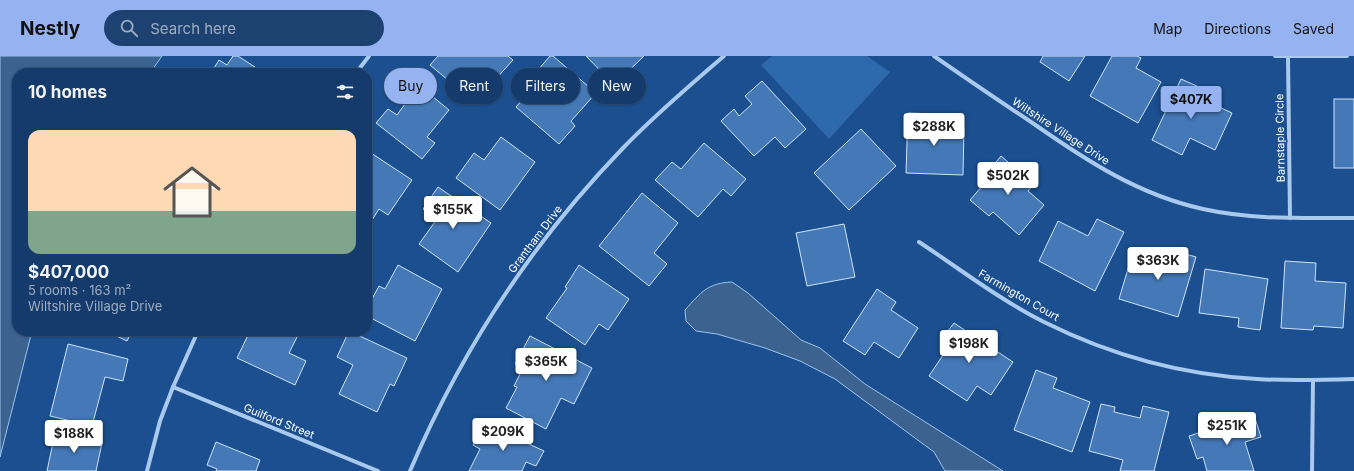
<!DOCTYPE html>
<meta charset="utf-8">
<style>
body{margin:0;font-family:Inter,sans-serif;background:#1d4271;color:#f1f3f6;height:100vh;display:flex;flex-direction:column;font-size:15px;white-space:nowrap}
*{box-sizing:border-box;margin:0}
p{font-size:13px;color:#9dadc1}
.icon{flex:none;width:22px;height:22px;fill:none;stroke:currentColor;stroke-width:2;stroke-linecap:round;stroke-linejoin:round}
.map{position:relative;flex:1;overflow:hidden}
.sheet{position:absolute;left:12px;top:12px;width:360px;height:268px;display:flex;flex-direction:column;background:#143b6b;border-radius:16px;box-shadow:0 1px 3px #0004,0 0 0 1px #33557e}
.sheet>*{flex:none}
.top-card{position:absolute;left:384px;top:12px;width:380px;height:36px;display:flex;gap:8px}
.price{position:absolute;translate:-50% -34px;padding:0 9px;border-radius:4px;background:#fff;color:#222;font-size:13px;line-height:26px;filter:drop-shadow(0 1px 2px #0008)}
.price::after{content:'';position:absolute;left:50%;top:24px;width:12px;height:9px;margin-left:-6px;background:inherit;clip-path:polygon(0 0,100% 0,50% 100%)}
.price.selected{background:#95b2f1;color:#111}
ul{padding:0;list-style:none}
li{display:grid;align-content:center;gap:8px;height:212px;padding:0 16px}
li+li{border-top:1px solid #33557e}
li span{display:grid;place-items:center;height:124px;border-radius:12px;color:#555}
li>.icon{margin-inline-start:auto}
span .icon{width:72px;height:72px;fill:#fffc;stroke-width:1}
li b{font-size:17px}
h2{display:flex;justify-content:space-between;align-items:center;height:48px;padding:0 16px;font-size:17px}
.tag{padding:0 14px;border-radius:18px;background:#143b6b;box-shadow:0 1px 3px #0004,0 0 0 1px #33557e;font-size:14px;line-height:36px}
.tag.selected{background:#95b2f1;color:#111}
header{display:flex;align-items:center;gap:24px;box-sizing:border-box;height:56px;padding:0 20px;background:#95b2f1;color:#111}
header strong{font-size:19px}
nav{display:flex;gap:22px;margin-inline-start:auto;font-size:14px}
.search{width:280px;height:36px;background:#1d4271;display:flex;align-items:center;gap:10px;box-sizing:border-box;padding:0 14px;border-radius:22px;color:#9dadc1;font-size:15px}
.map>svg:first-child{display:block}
.green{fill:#2e69ad}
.water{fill:#3c6290;stroke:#9cc4f0}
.building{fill:#4478b7;stroke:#cfe3fa}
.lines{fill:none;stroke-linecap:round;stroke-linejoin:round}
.minor{stroke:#a9c9ee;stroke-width:4}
.labels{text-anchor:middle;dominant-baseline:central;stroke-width:3;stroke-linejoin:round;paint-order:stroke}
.street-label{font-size:11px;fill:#fff;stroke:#1b4f8f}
</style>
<header>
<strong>Nestly</strong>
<div class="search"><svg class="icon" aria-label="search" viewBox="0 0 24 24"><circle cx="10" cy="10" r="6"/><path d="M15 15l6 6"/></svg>Search here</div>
<nav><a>Map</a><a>Directions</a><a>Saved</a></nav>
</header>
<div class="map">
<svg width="1354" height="415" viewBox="0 0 1354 415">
<rect width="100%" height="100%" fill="#1b4f8f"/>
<path class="green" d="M772 0H867L890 16 829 83 761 9Z"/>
<g class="water">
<path d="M0 0H162L150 17H17V275H32L0 401Z"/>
<path d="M732 226 748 237 801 284 820 292 865 328 1003 415H945L934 396 835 323 800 305 765 292 717 278 696 275 686 265 685 254C701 236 708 227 732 226Z"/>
</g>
<g class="building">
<path d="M233 0H238L264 17H211L219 4 227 9Z"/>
<path d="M438 0H508L513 4 494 25 479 13 461 35 430 9Z"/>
<path d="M550 0H553L596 37 571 65 575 70 559 88 516 51 543 20 537 15Z"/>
<path d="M586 0H644L614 29Z"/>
<path d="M1043 0H1085L1069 25 1040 6Z"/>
<path d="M1112 0H1137L1141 2 1136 12 1161 26 1138 67 1090 40Z"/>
<path d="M410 22 449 54 427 81 435 87 422 103 376 67 388 53 397 59 405 48 395 41Z"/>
<path d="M1181 23 1208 35 1204 44 1232 57 1215 94 1190 82 1182 99 1152 84Z"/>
<path d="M762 25 806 73 785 92 775 81 754 100 721 65 734 53 739 60 752 48 745 40Z"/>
<rect x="1334" y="43" width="20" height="69"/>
<path d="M908 57 937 58 936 71H964L963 119 906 117Z"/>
<path d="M861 73 896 110 849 154 814 117Z"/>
<path d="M501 81 535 106 500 154 456 122 474 97 484 104Z"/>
<path d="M704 87 746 123 731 140 723 133 698 161 655 124 672 106 681 113Z"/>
<path d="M368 95 412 124 388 159 379 153 367 172Z"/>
<path d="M1001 100 1034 128 1028 135 1044 149 1019 179 993 156 989 160 970 144 991 120 987 117Z"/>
<path d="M438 131 491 167 458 216 419 188 437 163 423 153Z"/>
<path d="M642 137 678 167 654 197 667 208 649 230 599 190Z"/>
<path d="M1097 163 1124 176 1095 235 1039 205 1058 165 1088 180Z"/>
<path d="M844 168 855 221 807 230 796 177Z"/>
<path d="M1165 192 1196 201 1178 261 1119 243 1133 196 1161 204Z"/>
<path d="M1285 205 1316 207 1315 225 1346 227 1343 272 1314 270 1313 274 1281 272Z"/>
<path d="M398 209 442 233 415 285 367 260V252L379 230 385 233Z"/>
<path d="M579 209 629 243 608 274 599 268 585 289 546 262 567 232 565 231Z"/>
<path d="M1205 213 1268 223 1260 274 1238 271 1239 262 1199 257Z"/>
<path d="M877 233 896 246 891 254 918 272 899 302 874 286 865 299 843 285Z"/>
<path d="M954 267 1013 306 991 339 977 330 967 345 929 320 949 290 941 284Z"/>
<path d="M106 275H132L127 285Z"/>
<path d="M250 275H300L289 297 306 305 295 329 237 302Z"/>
<path d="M349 275 407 302 394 330 390 328 377 356 339 338 353 309 337 301Z"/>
<path d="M530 280 592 312 574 348 561 342 546 373 506 352 517 331 514 330 523 312 515 308Z"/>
<path d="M68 288 128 303 123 325 105 321 92 370 50 360Z"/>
<path d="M1036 314 1057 322 1053 332 1090 346 1072 396 1014 374Z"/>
<path d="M1101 348 1115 351 1114 356 1140 362 1143 350 1169 356 1154 415H1120L1123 404 1089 395Z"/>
<path d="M1254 359 1261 381 1245 386 1254 415H1207L1203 401 1197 403 1189 380Z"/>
<path d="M484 367 544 395 536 410 526 406 522 415H469L480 393 473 389Z"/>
<path d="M55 377 102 387 96 415H47Z"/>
<path d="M216 386 260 404 256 415H216L217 413 207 409Z"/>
</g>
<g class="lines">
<g class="minor">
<path d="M934 0C967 23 1001 46 1034 68 1087 105 1139 139 1203 153 1253 164 1303 162 1354 162"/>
<path d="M1275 0H1347"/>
<path d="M1288 0 1290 162"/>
<path d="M356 17 369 0"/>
<path d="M919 186C960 213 1000 244 1044 266 1110 299 1184 319 1257 323 1289 325 1322 324 1354 323"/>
<path d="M173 331 378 415"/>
<path d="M147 415 160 365 173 331 198 275"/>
<path d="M410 415C461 295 533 185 624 91 655 59 690 29 724 0"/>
<path d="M1312 415 1313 324"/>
</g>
</g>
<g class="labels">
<g class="street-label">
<text transform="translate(1061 75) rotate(33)">Wiltshire Village Drive</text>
<text transform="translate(1280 82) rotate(-91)">Barnstaple Circle</text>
<text transform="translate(535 183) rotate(-53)">Grantham Drive</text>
<text transform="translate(1019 239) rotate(30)">Farmington Court</text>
<text transform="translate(279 365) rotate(22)">Guilford Street</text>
</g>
</g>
</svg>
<b class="price selected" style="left:1191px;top:64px">$407K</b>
<b class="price" style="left:934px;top:91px">$288K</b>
<b class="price" style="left:1008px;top:140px">$502K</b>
<b class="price" style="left:453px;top:174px">$155K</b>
<b class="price" style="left:1158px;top:225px">$363K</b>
<b class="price" style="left:969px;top:308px">$198K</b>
<b class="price" style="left:546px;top:326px">$365K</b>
<b class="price" style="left:1227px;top:390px">$251K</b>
<b class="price" style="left:503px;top:396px">$209K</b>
<b class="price" style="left:74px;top:398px">$188K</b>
<div class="top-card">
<a class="tag selected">Buy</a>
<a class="tag">Rent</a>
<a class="tag">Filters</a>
<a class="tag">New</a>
</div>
<section class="sheet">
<h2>10 homes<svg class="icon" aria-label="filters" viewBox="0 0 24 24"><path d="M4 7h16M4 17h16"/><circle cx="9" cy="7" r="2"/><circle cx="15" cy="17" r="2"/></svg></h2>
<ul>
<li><span style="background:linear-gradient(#ffd9b3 65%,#7fa58c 0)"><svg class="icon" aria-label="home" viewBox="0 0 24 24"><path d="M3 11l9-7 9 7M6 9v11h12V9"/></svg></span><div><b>$407,000</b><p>5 rooms · 163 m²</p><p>Wiltshire Village Drive</p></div></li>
</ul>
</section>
</div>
